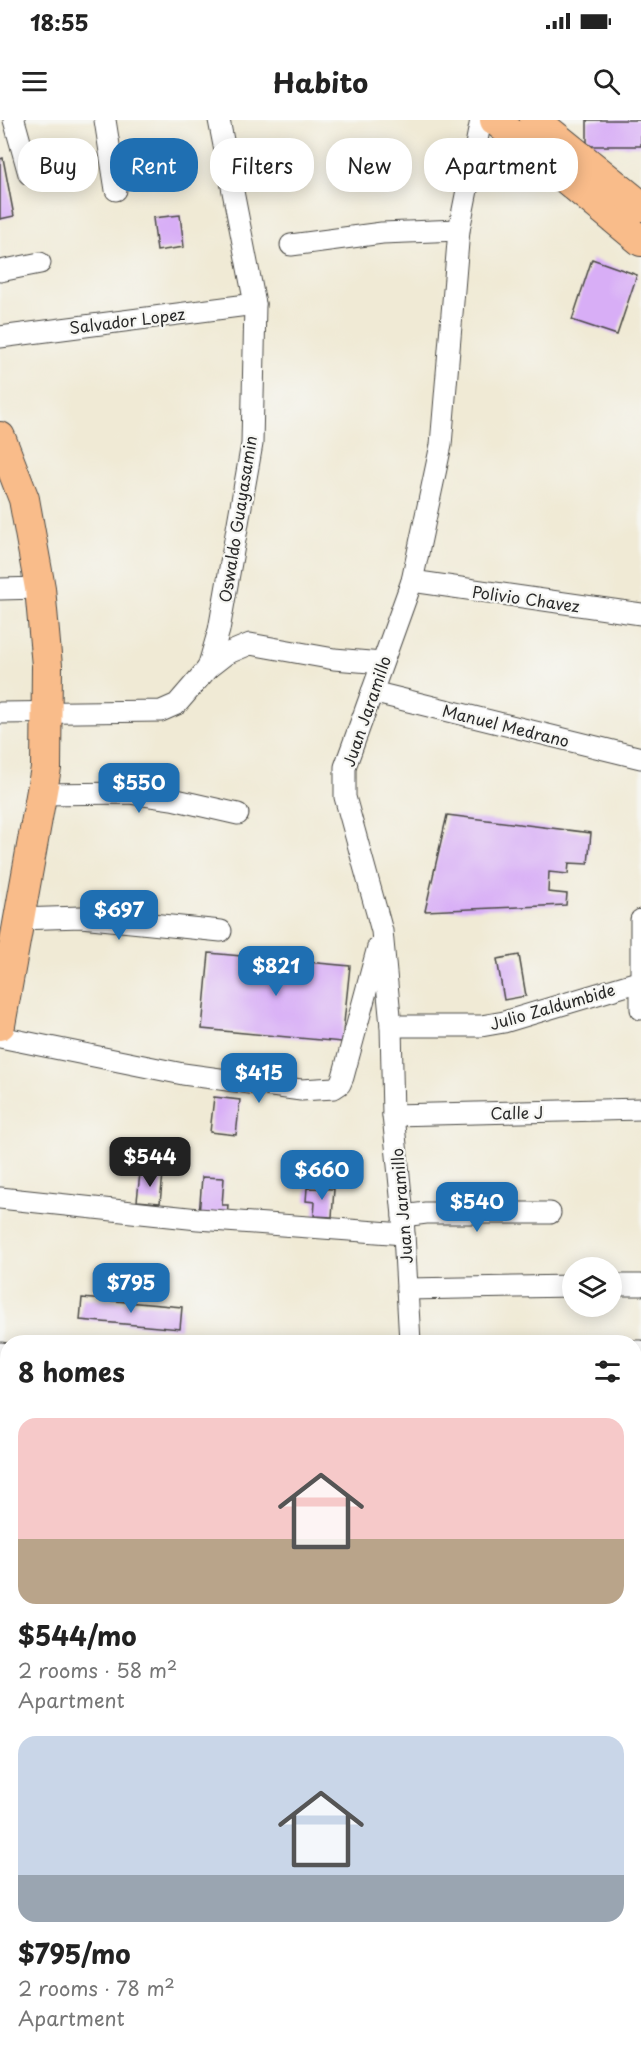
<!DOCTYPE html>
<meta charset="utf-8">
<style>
body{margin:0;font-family:"Playpen Sans",sans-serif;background:#f2f2f2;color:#222;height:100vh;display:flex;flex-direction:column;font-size:22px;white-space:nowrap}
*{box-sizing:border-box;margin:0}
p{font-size:20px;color:#767676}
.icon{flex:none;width:33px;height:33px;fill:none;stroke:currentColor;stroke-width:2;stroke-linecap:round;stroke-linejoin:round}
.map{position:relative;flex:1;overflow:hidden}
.sheet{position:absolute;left:0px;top:1215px;width:642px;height:722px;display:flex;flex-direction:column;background:#fff;border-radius:24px 24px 0 0;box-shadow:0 3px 15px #0003}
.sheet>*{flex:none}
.hud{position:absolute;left:18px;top:18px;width:606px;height:54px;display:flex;gap:12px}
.tools{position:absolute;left:562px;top:1137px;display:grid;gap:12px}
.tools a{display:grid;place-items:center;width:60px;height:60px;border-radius:50%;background:#fff;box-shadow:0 3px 15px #0003;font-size:30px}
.price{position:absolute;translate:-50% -51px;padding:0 14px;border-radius:12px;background:#1f6fb2;color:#fff;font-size:20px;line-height:39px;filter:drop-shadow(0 2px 3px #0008)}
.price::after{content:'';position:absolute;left:50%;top:36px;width:18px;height:14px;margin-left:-9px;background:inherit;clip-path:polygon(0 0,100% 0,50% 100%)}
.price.selected{background:#222;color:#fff}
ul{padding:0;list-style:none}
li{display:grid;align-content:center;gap:12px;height:318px;padding:0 18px}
li span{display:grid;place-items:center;height:186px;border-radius:18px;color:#555}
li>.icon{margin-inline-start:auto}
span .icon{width:108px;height:108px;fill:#fffc;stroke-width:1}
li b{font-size:26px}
h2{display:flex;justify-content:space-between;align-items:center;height:72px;padding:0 18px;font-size:26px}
.pill{padding:0 21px;border-radius:24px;background:#fff;box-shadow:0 3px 15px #0003;font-size:21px;line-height:54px}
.pill.selected{background:#1f6fb2;color:#fff}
.status{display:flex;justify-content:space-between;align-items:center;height:42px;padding:0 30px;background:#fff;direction:ltr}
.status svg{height:16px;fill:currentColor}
header{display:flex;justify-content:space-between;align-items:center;height:78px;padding:0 18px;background:#fff;font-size:27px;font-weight:700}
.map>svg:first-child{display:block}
.building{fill:#d8aef6}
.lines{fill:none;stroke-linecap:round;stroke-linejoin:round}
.minor-casing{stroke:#494844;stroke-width:23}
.highway-casing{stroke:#494844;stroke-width:32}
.minor{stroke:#fff;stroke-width:21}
.highway{stroke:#f9bc8a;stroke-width:30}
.labels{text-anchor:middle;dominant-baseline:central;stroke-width:4.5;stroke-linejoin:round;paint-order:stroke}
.street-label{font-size:16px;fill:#2b2b2b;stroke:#f6f6f2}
</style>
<div class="status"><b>18:55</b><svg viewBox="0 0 49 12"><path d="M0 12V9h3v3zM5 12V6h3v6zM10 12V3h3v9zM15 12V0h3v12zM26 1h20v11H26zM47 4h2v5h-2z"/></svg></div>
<header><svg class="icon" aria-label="menu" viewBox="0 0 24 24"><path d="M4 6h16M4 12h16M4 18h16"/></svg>Habito<svg class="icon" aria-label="search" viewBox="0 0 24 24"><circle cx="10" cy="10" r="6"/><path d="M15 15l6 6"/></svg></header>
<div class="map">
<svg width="641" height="1936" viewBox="0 0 641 1936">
<rect width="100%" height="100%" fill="#f6f6f2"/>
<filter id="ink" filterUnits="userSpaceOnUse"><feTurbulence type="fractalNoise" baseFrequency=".0167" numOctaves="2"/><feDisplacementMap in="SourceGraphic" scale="12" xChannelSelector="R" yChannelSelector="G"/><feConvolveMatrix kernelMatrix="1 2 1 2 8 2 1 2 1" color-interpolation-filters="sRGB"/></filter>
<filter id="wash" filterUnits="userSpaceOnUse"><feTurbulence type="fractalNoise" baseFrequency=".008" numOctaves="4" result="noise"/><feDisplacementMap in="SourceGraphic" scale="24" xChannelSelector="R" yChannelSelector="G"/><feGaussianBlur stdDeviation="1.35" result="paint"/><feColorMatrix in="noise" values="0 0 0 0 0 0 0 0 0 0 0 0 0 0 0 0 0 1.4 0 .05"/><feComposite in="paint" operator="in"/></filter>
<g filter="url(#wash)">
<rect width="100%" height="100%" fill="#f0ead5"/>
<g id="blocks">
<g class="building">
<rect x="587" y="0" width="54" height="26"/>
<path d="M3 38 14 96 0 99V39Z"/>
<path d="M180 95 184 127 157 131 153 98Z"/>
<path d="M592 139 637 155 617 215 572 200Z"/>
<path d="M447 695 591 713 588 744 569 743 568 754 549 752 548 772 567 774 566 785 425 791Z"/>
<path d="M209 833 350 846 342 922 202 909Z"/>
<path d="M519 835 526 876 504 880 497 839Z"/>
<path d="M214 977 240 980 236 1015 210 1012Z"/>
<path d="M140 1053 163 1054 160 1083 137 1081Z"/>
<path d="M202 1057 224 1058 222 1085H228L227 1095 199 1096Z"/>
<path d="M307 1068 334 1069 332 1097 314 1096 315 1082 306 1081Z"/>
<path d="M82 1178 182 1187 180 1209 80 1200Z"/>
<path d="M6 1899H8V1929H66L65 1936H2Z"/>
<path d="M634 1903H641V1925H637L634 1920Z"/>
<path d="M219 1929H259V1936H218Z"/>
<path d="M431 1929H460L458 1936H430Z"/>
<rect x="532" y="1929" width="25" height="7"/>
</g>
</g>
</g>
<g filter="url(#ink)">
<use href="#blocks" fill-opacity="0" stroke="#494844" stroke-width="1.5"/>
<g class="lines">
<g class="minor-casing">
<g id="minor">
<path d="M14 0 29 54"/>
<path d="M105 0 116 70"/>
<path d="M291 125 382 113 459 110"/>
<path d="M0 151 40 143"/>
<path d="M0 217 255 184"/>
<path d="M412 461 641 494"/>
<path d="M0 469 40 468"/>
<path d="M208 548 219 510 252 324 255 184 219 0"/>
<path d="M372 572 641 638"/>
<path d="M0 593 161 591 177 584 208 548 226 534 250 524 334 539 382 543"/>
<path d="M42 674 130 673 172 679 238 694"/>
<path d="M18 799 81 797 221 811"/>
<path d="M641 800V889"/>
<path d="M391 906H481L504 902 641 861"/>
<path d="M0 917 183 954 301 970 334 968 340 964 343 957 378 827"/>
<path d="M393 995 641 989"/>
<path d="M0 1078 198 1099 404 1114"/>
<path d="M403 1096 426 1093H550"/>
<path d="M612 1165H641"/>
<path d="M407 1169 573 1166"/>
<path d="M410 1222 403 1096 393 995 391 906 382 811 345 677V647L412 461 441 325 459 110 481 0"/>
<path d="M634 1231H641"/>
<path d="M0 1233 8 1234"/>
<path d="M634 1287 641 1286"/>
<path d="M0 1530 8 1532"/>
<path d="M634 1709 641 1708"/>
<path d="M0 1799 8 1800"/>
<path d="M634 1837H641"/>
<path d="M516 1929V1936"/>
<path d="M630 1929 633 1936"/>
</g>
</g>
<g class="highway-casing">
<g id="highway">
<path d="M495 0 641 121"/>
<path d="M535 0 641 86"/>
<path d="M0 317 24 379 40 468 47 546 46 648 0 905"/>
</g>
</g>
<use href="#minor" class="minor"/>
<use href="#highway" class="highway"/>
</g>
</g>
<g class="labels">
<g class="street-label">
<text transform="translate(127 200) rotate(-7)">Salvador Lopez</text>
<text transform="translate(237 399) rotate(-81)">Oswaldo Guayasamin</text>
<text transform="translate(526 478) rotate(8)">Polivio Chavez</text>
<text transform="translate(366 591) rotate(-71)">Juan Jaramillo</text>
<text transform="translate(506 605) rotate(14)">Manuel Medrano</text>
<text transform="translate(552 886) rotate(-16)">Julio Zaldumbide</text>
<text transform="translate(517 992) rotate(-1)">Calle J</text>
<text transform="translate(401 1086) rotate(-95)">Juan Jaramillo</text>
</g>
</g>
</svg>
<div class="tools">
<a><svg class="icon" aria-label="layers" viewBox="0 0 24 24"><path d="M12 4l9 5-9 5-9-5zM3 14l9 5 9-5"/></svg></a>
</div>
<b class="price" style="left:139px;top:694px">$550</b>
<b class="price" style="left:119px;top:821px">$697</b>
<b class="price" style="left:276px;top:877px">$821</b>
<b class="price" style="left:259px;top:984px">$415</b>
<b class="price selected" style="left:150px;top:1068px">$544</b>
<b class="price" style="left:322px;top:1081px">$660</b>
<b class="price" style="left:477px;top:1113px">$540</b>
<b class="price" style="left:131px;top:1194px">$795</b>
<div class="hud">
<a class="pill">Buy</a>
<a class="pill selected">Rent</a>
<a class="pill">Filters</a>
<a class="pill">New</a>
<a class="pill">Apartment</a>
</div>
<section class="sheet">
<h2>8 homes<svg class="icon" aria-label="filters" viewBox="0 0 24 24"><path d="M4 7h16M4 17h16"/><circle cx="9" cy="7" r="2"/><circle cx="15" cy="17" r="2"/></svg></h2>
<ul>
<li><span style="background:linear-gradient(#f6c9c9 65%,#b9a48a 0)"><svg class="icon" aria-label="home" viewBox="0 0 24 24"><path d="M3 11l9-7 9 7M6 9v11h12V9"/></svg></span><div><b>$544/mo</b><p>2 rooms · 58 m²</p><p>Apartment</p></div></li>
<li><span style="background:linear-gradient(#c9d6e8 75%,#9aa5b1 0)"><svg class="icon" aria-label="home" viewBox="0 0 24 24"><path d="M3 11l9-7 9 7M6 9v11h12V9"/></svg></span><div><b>$795/mo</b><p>2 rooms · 78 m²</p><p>Apartment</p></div></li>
</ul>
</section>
</div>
